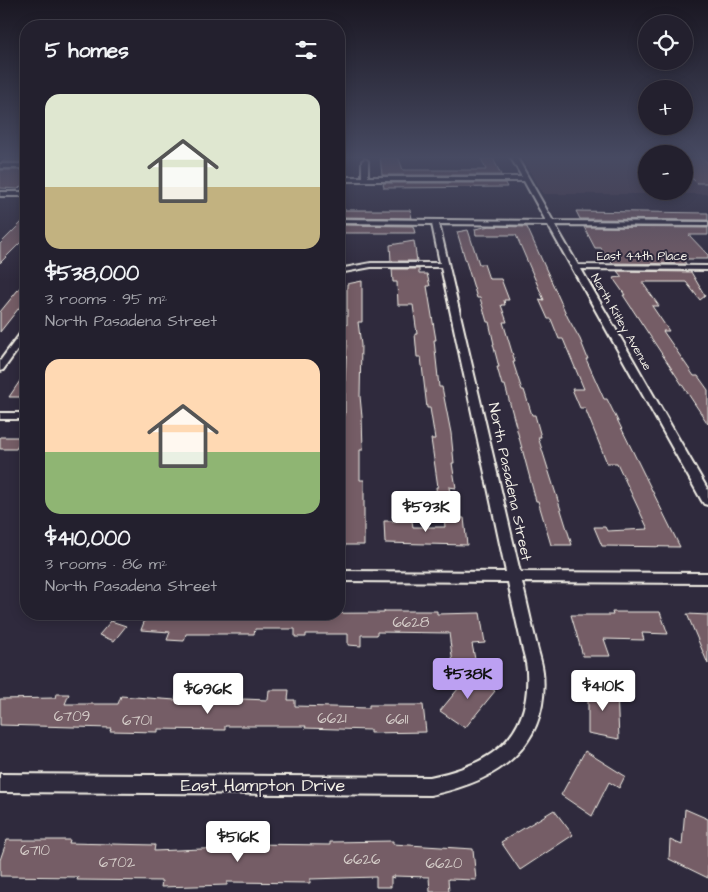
<!DOCTYPE html>
<meta charset="utf-8">
<style>
body{margin:0;font-family:"Architects Daughter",sans-serif;background:#2b2836;color:#f1f3f6;height:100vh;display:flex;flex-direction:column;font-size:19px;white-space:nowrap}
*{box-sizing:border-box;margin:0}
p{font-size:16px;color:#a3a3aa}
.icon{flex:none;width:28px;height:28px;fill:none;stroke:currentColor;stroke-width:2;stroke-linecap:round;stroke-linejoin:round}
.map{position:relative;flex:1;overflow:hidden}
.details{position:absolute;left:20px;top:20px;width:325px;height:600px;display:flex;flex-direction:column;background:#23202e;border-radius:20px;box-shadow:0 2px 12px #0003,0 0 0 1px #403e4a}
.details>*{flex:none}
.tools{position:absolute;left:638px;top:15px;display:grid;gap:10px}
.tools a{display:grid;place-items:center;width:55px;height:55px;border-radius:50%;background:#23202e;box-shadow:0 2px 12px #0003,0 0 0 1px #403e4a;font-size:25px}
.price{position:absolute;translate:-50% -42px;padding:0 11px;border-radius:5px;background:#fff;color:#222;font-size:16px;line-height:32px;filter:drop-shadow(0 1px 2px #0008)}
.price::after{content:'';position:absolute;left:50%;top:30px;width:15px;height:11px;margin-left:-8px;background:inherit;clip-path:polygon(0 0,100% 0,50% 100%)}
.price.current{background:#bca0f2;color:#111}
ul{padding:0;list-style:none}
li{display:grid;align-content:center;gap:10px;height:265px;padding:0 25px}
li span{display:grid;place-items:center;height:155px;border-radius:15px;color:#555}
li>.icon{margin-inline-start:auto}
span .icon{width:90px;height:90px;fill:#fffc;stroke-width:1}
li b{font-size:21px}
h2{display:flex;justify-content:space-between;align-items:center;height:60px;padding:0 25px;font-size:21px}
.map>svg:first-child{display:block}
.built{fill:#443949}
.building{fill:#755d66;stroke:#f4f1e8}
.lines{fill:none;stroke-linecap:round;stroke-linejoin:round}
.minor-casing{stroke:#f4f1e8;stroke-width:4}
.minor{fill:#2f2a3d;fill-rule:evenodd}
.labels{text-anchor:middle;dominant-baseline:central;stroke-width:4;stroke-linejoin:round;paint-order:stroke}
.far-street-label{font-size:12px;fill:#f4f1e8;stroke:#2f2a3d}
.street-label{font-size:15px;fill:#f4f1e8;stroke:#2f2a3d}
.near-number-label{font-size:15px;fill:#d4ccc8}
.near-street-label{font-size:18px;fill:#f4f1e8;stroke:#2f2a3d}
</style>
<div class="map">
<svg width="708" height="892" viewBox="0 0 708 892">
<rect width="100%" height="100%" fill="#2f2a3d"/>
<filter id="ink" filterUnits="userSpaceOnUse"><feTurbulence type="fractalNoise" baseFrequency=".02" numOctaves="2"/><feDisplacementMap in="SourceGraphic" scale="10" xChannelSelector="R" yChannelSelector="G"/><feConvolveMatrix kernelMatrix="1 2 1 2 8 2 1 2 1" color-interpolation-filters="sRGB"/></filter>
<g filter="url(#ink)">
<path class="built" d="M521 156H646V191H684V156H708V194H543Z"/>
<g class="building">
<path d="M380 156H398L403 170H486L480 156H492L501 175H382Z"/>
<path d="M684 156H700L708 163V183H697L684 171Z"/>
<path d="M8 157H26V162H2Z"/>
<path d="M0 170H26V181L18 189 0 188Z"/>
<path d="M383 183H505L507 187 384 188Z"/>
<path d="M341 210H410L412 218 341 217Z"/>
<path d="M576 211 708 213V220L580 219Z"/>
<path d="M26 218V237L0 263V244Z"/>
<path d="M340 225 413 226 415 233H340Z"/>
<path d="M490 226 527 227 568 318 580 339 588 359H586L604 399H607L680 547 602 546 594 527H605L607 531 648 529 617 463H607L585 408H580L572 389H584L563 339H559L551 319H548L539 299 544 300 516 235H476L475 229Z"/>
<path d="M584 227 708 228V235H689L708 255V259H683L686 264 612 263 601 248H595Z"/>
<path d="M468 230 479 264H484L489 279H501L509 300H504L505 305H501L507 322H503L515 362H513L522 390H524L532 415H535L541 437H538L572 545H551L538 501H536L505 385H502L497 367H499L493 344H494L489 322H487L480 298H477L457 232Z"/>
<path d="M414 241 417 261H391L390 245Z"/>
<path d="M392 269H419V274H427L430 286H427L436 340H434L439 387H442L451 433 454 463H452L456 488 449 487 451 500H437L436 487H438L431 439H435L430 408H427L421 357H417L415 334H417L413 305H398L397 282H393Z"/>
<path d="M617 271 691 272 705 296 700 300 686 282H642L659 306H652L669 331H663L694 376H698L708 390V424L623 295H625L613 278 622 277Z"/>
<path d="M26 280V299L0 332V312Z"/>
<path d="M362 281V322H358L361 345 360 396 362 417 363 450H360V480H364V545H340L343 515 341 467 344 413H345V384L347 340 345 341 344 325H347V284Z"/>
<path d="M26 372V397H9Z"/>
<path d="M0 437H23L16 449H0Z"/>
<path d="M444 517 464 518 467 545 385 543 384 521H412L413 527H445Z"/>
<path d="M384 611H437V614L480 613 485 643 472 644 476 664H453L449 633 377 632V635H361V646L348 645V634H306V637H295V629H255L254 634H186L184 641 167 640 170 632 141 630 147 614 204 616 205 614 384 613Z"/>
<path d="M612 612H660L668 634 642 633 644 640 604 639 610 656H583L571 615H613Z"/>
<path d="M687 614 708 615V664Z"/>
<path d="M111 621 126 626 114 641 99 635Z"/>
<path d="M476 667 478 680 495 691 465 728 440 711Z"/>
<path d="M588 685 617 691 619 739 588 733Z"/>
<path d="M269 690H289L288 700H295V706L369 708V705H423L426 732 370 733V730L305 728 306 726H225V730L158 729V732L110 731 111 728 0 725V699L55 698 56 694H69L65 704H118L121 696 175 700 177 693 206 694 204 703 242 702 243 699 268 700Z"/>
<path d="M585 751 625 776 619 788 609 782 592 816 561 795Z"/>
<path d="M685 809 708 819V878L669 859 670 840 682 845Z"/>
<path d="M554 810 573 835 520 870 501 842Z"/>
<path d="M7 840H70L69 843 155 845 154 851 249 847V844L330 845V842L393 841V844L473 849 476 880 448 879 449 892H430L429 877 394 876V878L391 877V887H376V877L310 879V883L227 882V885L161 887 162 881 77 880 78 877 0 876V860Z"/>
</g>
<g class="lines">
<g class="minor-casing">
<g id="minor">
<path d="M510 156H516L553 221 708 222V226L555 225 578 265 708 266V270L581 269 708 490V505L704 504 702 501 548 225 439 224 520 572 708 573V583L522 582C527 602 531 622 536 642 538 652 542 662 543 672 550 748 496 782 430 795L0 792V774L430 777C489 765 531 739 527 672 527 662 523 652 521 642 517 622 512 602 508 582L339 581V571L506 572 441 267H371L339 273V269L371 263H440L432 224 339 223V219L546 221 524 181H339V177H362V161L365 159 368 161V177H522Z"/>
<rect x="0" y="164" width="26" height="4"/>
<rect x="0" y="192" width="26" height="4"/>
<path d="M26 329V338L3 370 0 371V361L23 330Z"/>
<rect x="0" y="413" width="26" height="6"/>
</g>
</g>
<use href="#minor" class="minor"/>
</g>
</g>
<linearGradient id="sky" x2="0" y2="1"><stop stop-color="#1a1722"/><stop offset="0.56" stop-color="#474a62"/><stop offset="1" stop-color="#474a62" stop-opacity="0"/></linearGradient>
<rect width="708" height="281" fill="url(#sky)"/>
<g class="labels">
<g class="far-street-label">
<text x="642" y="256">East 44th Place</text>
<text transform="translate(621 322) rotate(60)">North Kitley Avenue</text>
</g>
<g class="street-label">
<text transform="translate(510 482) rotate(78)">North Pasadena Street</text>
</g>
<g class="near-number-label">
<text x="411" y="622">6628</text>
<text x="72" y="716">6709</text>
<text x="332" y="718">6621</text>
<text x="397" y="719">6611</text>
<text x="137" y="720">6701</text>
<text x="35" y="850">6710</text>
<text x="362" y="859">6626</text>
<text x="117" y="862">6702</text>
<text x="444" y="863">6620</text>
</g>
<g class="near-street-label">
<text x="263" y="785">East Hampton Drive</text>
</g>
</g>
</svg>
<div class="tools">
<a><svg class="icon" aria-label="locate" viewBox="0 0 24 24"><circle cx="12" cy="12" r="6"/><path d="M12 2v4M12 18v4M2 12h4M18 12h4"/></svg></a>
<a>+</a>
<a>−</a>
</div>
<b class="price" style="left:426px;top:533px">$593K</b>
<b class="price current" style="left:468px;top:700px">$538K</b>
<b class="price" style="left:603px;top:712px">$410K</b>
<b class="price" style="left:208px;top:715px">$696K</b>
<b class="price" style="left:238px;top:863px">$516K</b>
<section class="details">
<h2>5 homes<svg class="icon" aria-label="filters" viewBox="0 0 24 24"><path d="M4 7h16M4 17h16"/><circle cx="9" cy="7" r="2"/><circle cx="15" cy="17" r="2"/></svg></h2>
<ul>
<li><span style="background:linear-gradient(#dfe7d0 60%,#c2b280 0)"><svg class="icon" aria-label="home" viewBox="0 0 24 24"><path d="M3 11l9-7 9 7M6 9v11h12V9"/></svg></span><div><b>$538,000</b><p>3 rooms · 95 m²</p><p>North Pasadena Street</p></div></li>
<li><span style="background:linear-gradient(#ffd9b3 60%,#8fb573 0)"><svg class="icon" aria-label="home" viewBox="0 0 24 24"><path d="M3 11l9-7 9 7M6 9v11h12V9"/></svg></span><div><b>$410,000</b><p>3 rooms · 86 m²</p><p>North Pasadena Street</p></div></li>
</ul>
</section>
</div>
